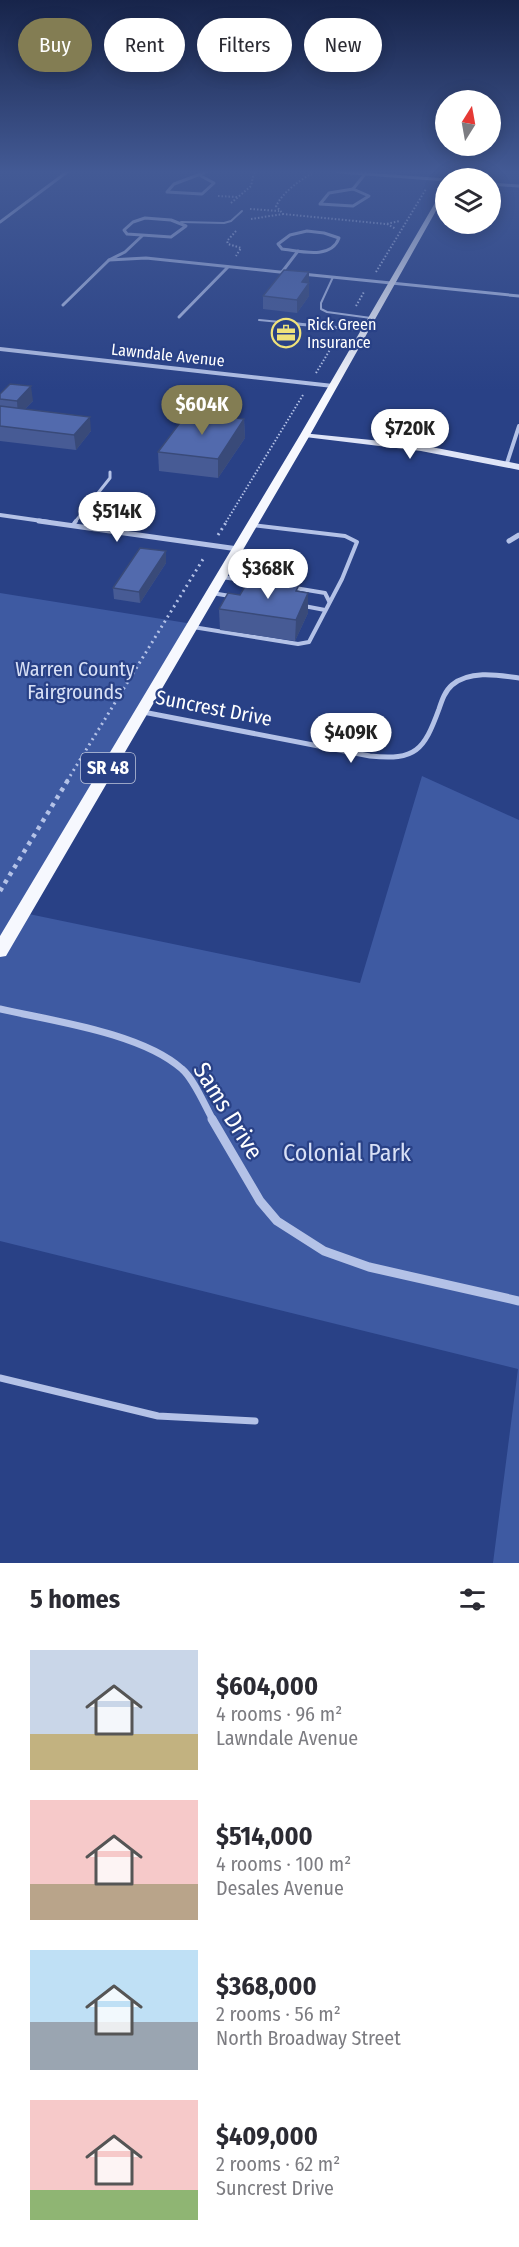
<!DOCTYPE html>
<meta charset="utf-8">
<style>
body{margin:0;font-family:"Fira Sans Condensed",sans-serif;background:#f2f2f3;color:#2b2b33;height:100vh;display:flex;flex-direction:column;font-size:22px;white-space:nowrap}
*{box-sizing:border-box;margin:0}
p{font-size:20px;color:#7c7c81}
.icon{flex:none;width:33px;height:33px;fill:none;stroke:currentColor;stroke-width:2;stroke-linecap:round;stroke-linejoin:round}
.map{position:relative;height:1563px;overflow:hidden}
.panel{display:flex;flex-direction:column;background:#fff;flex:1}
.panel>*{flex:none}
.top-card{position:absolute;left:18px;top:18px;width:483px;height:54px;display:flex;gap:12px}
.needle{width:39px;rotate:11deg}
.fabs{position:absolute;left:435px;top:90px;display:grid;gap:12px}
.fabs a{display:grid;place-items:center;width:66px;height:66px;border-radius:50%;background:#fff;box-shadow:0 3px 15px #0003;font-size:30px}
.price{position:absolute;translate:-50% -51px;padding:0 14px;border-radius:21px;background:#fff;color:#222;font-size:20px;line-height:39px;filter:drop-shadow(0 2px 3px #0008)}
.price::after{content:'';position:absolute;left:50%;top:36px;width:18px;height:14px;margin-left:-9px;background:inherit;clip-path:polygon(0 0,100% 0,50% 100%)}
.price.current{background:#837d53;color:#fff}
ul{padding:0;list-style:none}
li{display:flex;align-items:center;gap:18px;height:150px;padding:0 30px}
li span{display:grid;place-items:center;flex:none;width:168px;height:120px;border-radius:0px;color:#555}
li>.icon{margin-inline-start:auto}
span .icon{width:72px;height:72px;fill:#fffc;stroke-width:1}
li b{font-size:26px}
h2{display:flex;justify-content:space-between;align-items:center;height:72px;padding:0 30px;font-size:26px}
.pill{padding:0 21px;border-radius:27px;background:#fff;box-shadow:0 3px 15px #0003;font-size:21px;line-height:54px}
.pill.current{background:#837d53;color:#fff}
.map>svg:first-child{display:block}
.green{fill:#3e5aa2}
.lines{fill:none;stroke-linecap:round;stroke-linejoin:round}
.path-far2{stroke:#b4c2e7;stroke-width:2;stroke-dasharray:1.5 2;stroke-linecap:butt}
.path-far1{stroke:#b4c2e7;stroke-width:3;stroke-dasharray:2 4;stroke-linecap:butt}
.path{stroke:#b4c2e7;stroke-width:4.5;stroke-dasharray:4 5;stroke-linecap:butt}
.lane-far3{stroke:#b4c2e7;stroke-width:2}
.lane-far2{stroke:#b4c2e7;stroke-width:3}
.lane-far1{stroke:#b4c2e7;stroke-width:4}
.lane{stroke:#b4c2e7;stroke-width:7}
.street-far4{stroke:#b4c2e7;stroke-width:3}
.street-far3{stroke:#b4c2e7;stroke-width:4}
.street-far2{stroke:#b4c2e7;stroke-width:5}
.street-far1{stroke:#b4c2e7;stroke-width:7}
.street{stroke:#b4c2e7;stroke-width:9}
.secondary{fill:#dee4f7;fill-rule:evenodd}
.primary{fill:#f6f8fe;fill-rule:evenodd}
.wall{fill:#475b95}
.shaded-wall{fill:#394a79}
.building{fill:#526aad;stroke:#394a79;stroke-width:1.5}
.labels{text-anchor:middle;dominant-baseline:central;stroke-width:4.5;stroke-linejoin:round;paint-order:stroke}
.far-poi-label{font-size:16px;fill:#fff;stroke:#294186;text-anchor:start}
.far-street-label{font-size:16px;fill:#fff;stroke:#294186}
.shield{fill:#294186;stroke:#bfc6db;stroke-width:1.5}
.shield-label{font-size:18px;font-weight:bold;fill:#fff}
.park-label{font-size:20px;fill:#d8e0f6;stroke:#294186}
.street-label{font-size:20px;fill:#fff;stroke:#294186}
.near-street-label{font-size:24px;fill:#fff;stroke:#294186}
.near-park-label{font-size:24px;fill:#d8e0f6;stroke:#294186}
</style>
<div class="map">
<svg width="519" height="1563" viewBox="0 0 519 1563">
<rect width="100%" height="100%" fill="#294186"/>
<path class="green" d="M0 593 193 624 24 913 360 983 422 776 519 820V1563H493L518 1369 0 1241Z"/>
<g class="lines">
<g class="path-far2">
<path d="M312 173C298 182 284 191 276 206L283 214 386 224 400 221"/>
<path d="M218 196 237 197"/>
<path d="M231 203 251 186 254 172"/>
<path d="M250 209 279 211"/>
<path d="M251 219 283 214"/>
<path d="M387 224 396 229"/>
<path d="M236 231 227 241 228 244 241 248 236 256"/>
<path d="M376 272 426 189"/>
<path d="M356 306 364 292"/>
<path d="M316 373 337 338"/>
<path d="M226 522 303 395"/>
</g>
<g class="path-far1">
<path d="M218 535 227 521"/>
<path d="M67 781 205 556"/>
</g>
<path class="path" d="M0 891 68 780"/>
<g class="lane-far3">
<path d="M181 222 224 223 231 221 242 211"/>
<path d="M333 277 321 303V309L327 312 371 318"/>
<path d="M259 320 301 324"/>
</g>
<g class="lane-far2">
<path d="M286 323 364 330"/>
<path d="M75 522 110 478V472"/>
</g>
<g class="lane-far1">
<path d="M73 525 76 521"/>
<path d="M222 577 281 586"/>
<path d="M295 588 325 593 329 601"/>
<path d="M212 593 230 596"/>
<path d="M304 606 325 610"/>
<path d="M193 627 298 644 309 642 342 579 357 542 345 536 252 525"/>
</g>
<path class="lane" d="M0 1378 158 1416 255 1421"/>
<g class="street-far4">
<path d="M339 172 446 180"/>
<path d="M201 176 214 183 202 194 167 192 174 184 206 172"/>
<path d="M490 184 519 186"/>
<path d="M353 189 369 196 353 206 320 204 329 193Z"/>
<path d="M353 189 365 174"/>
<path d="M145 218 171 220 186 226 171 237 127 234 124 230 133 222Z"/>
<path d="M0 222 67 172"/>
<path d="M307 231 324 233 339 238C331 260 300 251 282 249L278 244 290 235Z"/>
<path d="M109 260 146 258 289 273"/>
<path d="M282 272 298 251"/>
<path d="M302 274 519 296"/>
<path d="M63 305 109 260 125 252 142 236"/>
<path d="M179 317 228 267"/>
</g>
<g class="street-far3">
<path d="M0 349 333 386"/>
<path d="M507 463 519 426"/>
<path d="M0 515 49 522"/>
</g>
<g class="street-far2">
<path d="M39 521 238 549"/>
<path d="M509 541 519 535"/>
<path d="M143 712 370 756C416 761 424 750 439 709 442 700 445 691 452 685 470 670 498 675 519 678"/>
</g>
<path class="street-far1" d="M0 1009C53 1021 142 1033 182 1069 194 1079 205 1106 213 1120"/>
<path class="street" d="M212 1119 260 1201 277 1221 324 1251 369 1267 519 1301"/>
<path class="secondary" d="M302 433 421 445 519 464V470L421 451 305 437 301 435Z"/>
<path class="primary" d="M446 184V193L310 435 6 956 0 957V936L300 435Z"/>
</g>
<g class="wall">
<path d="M309 272V296L297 313 263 309V296Z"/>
<path d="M0 394 33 401 25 409 91 431 76 450 0 441Z"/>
<path d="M244 419 245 438 218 478 159 471 158 452Z"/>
<path d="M166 551V563L140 603 114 599 113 588Z"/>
<path d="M299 592 308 593V613L295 641 220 630 219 609 240 595Z"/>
</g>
<g class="shaded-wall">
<path d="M309 272V296L297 313V300L302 282Z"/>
<path d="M31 386 33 401 18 416 17 401Z"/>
<path d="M90 417 91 431 76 450 74 435Z"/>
<path d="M244 419 245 438 218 478V459Z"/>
<path d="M166 551V563L140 603 139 592Z"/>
<path d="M308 593V613L295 641 296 620Z"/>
</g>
<g class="building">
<path d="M284 270 309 272 302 282 309 283 297 300 263 296Z"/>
<path d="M10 384 31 386 17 401 0 399V394Z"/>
<path d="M0 406 90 417 74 435 0 426Z"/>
<path d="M188 412 244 419 218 459 158 452Z"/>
<path d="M140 548 166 551 139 592 113 588Z"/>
<path d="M278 580 300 583 296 591 308 593 296 620 219 609 228 593 240 595 247 583 275 587Z"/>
</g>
<linearGradient id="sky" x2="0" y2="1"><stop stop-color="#17244a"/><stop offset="0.44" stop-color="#435a95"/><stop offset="1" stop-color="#435a95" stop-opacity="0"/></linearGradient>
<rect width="519" height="391" fill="url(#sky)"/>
<defs>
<g id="office-ring" transform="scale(1.5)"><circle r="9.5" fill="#294186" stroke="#efe27b" stroke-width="1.5"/><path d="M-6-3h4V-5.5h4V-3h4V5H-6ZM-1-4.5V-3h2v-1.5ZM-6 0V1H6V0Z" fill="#efe27b"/></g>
</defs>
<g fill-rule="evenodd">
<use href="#office-ring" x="286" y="333"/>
</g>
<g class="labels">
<g class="far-poi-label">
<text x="307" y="324">Rick Green<tspan x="307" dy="18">Insurance</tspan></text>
</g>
<g class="far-street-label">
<text transform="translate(168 355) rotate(6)">Lawndale Avenue</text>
</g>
<rect class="shield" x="81" y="753" width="54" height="30" rx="4.5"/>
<g class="shield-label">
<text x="108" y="768">SR 48</text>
</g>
<g class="park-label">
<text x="75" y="669">Warren County<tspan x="75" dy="23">Fairgrounds</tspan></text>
</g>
<g class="street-label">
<text transform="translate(214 708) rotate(11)">Suncrest Drive</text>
</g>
<g class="near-street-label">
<text transform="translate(228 1111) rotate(58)">Sams Drive</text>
</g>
<g class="near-park-label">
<text x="347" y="1153">Colonial Park</text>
</g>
</g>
</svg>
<div class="fabs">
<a><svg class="needle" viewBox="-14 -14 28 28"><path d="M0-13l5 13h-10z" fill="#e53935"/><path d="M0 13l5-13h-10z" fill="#7c7c81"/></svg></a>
<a><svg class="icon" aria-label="layers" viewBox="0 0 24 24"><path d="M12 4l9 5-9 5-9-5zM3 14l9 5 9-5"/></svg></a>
</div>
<b class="price current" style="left:202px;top:436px">$604K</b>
<b class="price" style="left:410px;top:460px">$720K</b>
<b class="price" style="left:117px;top:543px">$514K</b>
<b class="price" style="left:268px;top:600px">$368K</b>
<b class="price" style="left:351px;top:764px">$409K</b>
<div class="top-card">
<a class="pill current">Buy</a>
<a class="pill">Rent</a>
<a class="pill">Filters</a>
<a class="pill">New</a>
</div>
</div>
<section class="panel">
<h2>5 homes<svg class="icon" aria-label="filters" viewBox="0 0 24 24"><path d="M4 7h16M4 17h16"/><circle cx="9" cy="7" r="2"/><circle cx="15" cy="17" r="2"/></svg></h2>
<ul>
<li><span style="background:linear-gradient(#c9d6e8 70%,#c2b280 0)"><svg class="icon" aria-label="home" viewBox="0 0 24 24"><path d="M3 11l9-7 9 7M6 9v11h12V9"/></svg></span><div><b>$604,000</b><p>4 rooms · 96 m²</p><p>Lawndale Avenue</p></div></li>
<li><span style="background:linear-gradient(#f6c9c9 70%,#b9a48a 0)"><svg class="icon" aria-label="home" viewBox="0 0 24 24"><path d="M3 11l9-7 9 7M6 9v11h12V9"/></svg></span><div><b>$514,000</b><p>4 rooms · 100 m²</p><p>Desales Avenue</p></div></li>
<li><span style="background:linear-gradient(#bfe0f5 60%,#9aa5b1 0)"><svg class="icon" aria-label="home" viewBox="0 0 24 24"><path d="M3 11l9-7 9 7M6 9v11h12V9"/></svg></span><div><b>$368,000</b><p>2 rooms · 56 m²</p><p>North Broadway Street</p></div></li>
<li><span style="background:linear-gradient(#f6c9c9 75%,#8fb573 0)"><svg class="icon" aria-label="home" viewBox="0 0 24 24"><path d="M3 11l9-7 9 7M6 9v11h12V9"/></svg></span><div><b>$409,000</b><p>2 rooms · 62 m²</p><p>Suncrest Drive</p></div></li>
</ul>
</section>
